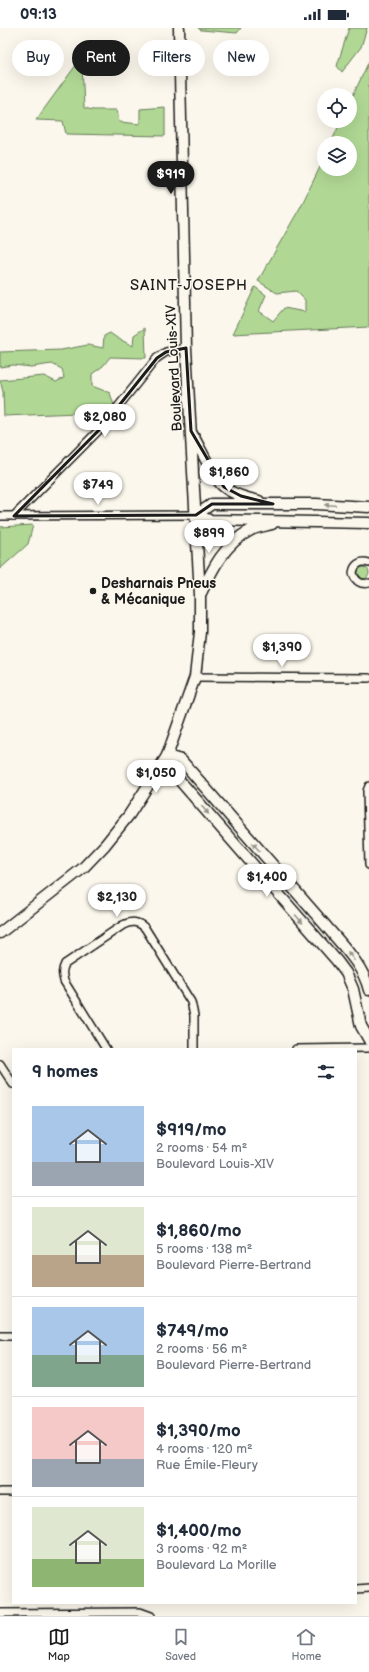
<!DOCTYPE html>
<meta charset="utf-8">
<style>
body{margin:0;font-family:"Balsamiq Sans",sans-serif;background:#f2f2f3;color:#1f2937;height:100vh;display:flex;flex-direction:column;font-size:15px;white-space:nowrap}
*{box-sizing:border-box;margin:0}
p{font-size:13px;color:#747a83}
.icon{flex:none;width:22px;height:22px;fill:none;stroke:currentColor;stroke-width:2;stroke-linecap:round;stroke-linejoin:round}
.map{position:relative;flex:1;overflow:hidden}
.sheet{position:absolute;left:12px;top:1020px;width:345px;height:556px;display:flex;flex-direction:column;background:#fff;border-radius:0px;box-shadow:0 4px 16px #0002}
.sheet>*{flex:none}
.top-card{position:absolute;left:12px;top:12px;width:345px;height:36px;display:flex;gap:8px}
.tools{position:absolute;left:317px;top:60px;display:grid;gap:8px}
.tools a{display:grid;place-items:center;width:40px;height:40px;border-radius:50%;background:#fff;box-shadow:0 4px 16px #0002;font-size:20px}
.price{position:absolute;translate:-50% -34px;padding:0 9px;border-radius:14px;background:#fff;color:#222;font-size:13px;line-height:26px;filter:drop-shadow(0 1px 2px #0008)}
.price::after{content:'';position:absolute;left:50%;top:24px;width:12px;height:9px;margin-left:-6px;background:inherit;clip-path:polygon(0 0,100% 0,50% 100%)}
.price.selected{background:#1c1c1c;color:#fff}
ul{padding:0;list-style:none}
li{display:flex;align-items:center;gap:12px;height:100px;padding:0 20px}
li+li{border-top:1px solid #e0e1e3}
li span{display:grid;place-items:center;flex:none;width:112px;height:80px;border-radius:0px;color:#555}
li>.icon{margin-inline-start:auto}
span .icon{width:48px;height:48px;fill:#fffc;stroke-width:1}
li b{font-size:17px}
h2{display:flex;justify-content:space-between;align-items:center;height:48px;padding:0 20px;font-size:17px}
.tag{padding:0 14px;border-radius:18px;background:#fff;box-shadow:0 4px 16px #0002;font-size:14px;line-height:36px}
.tag.selected{background:#1c1c1c;color:#fff}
.status{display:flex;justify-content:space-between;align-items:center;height:28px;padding:0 20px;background:#fff;direction:ltr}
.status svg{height:11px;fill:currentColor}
.tabs{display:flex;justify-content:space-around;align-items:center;height:56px;border-top:1px solid #e0e1e3;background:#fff;font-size:11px;color:#747a83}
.tabs a{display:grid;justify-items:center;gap:2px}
.tabs .selected{color:#1c1c1c}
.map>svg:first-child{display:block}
.green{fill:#b0d894;stroke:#667a58}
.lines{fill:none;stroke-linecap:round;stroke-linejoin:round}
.street-casing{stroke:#1c1c1c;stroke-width:10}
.secondary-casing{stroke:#1c1c1c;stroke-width:13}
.street{stroke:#fbf7ec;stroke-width:7}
.secondary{stroke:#fbf7ec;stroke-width:10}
.oneway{fill:#97948e}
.marked{fill:none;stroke:#1c1c1c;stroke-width:3;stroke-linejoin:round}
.poi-dot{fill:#1c1c1c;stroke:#fbf7ec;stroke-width:1.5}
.labels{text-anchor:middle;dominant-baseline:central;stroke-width:3;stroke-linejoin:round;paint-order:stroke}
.street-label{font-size:14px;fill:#1c1c1c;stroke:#fbf7ec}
.poi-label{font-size:14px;font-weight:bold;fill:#1c1c1c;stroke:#fbf7ec;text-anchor:start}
.neighbourhood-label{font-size:15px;letter-spacing:1px;fill:#1c1c1c;stroke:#fbf7ec}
</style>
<div class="status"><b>09:13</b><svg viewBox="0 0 49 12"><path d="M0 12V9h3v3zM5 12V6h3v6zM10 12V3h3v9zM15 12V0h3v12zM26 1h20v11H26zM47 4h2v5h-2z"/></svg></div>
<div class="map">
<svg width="369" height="1588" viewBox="0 0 369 1588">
<rect width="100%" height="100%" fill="#fbf7ec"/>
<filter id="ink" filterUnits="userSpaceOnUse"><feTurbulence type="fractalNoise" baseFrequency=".025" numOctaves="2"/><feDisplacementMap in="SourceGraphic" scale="8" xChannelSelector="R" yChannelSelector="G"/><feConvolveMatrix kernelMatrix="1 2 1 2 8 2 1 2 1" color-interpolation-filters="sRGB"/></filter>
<g filter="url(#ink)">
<g class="green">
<path d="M198 0H241L237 5 201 2Z"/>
<path d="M349 0H367L361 19 342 44 337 38Z"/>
<path d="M79 33 82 35 84 80 93 82H117L119 94 140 96V81L165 79V108L66 106 63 93 36 92Z"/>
<path d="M369 33V299L233 306 255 259 266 267 259 283 273 293 284 280 305 284V272L296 263 277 265 258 253 301 178 324 131V141H350V115H331L341 93H350V74Z"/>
<path d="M145 300 146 330 110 329 103 338 92 346V358L110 365 114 377 102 384 4 388 3 364 0 352 44 348 56 354 64 350 62 341 52 336 31 339 13 337 0 339V324L61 322 88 317 103 320 104 308 110 305 117 310 133 318 134 307Z"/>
<path d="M33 497 28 516 0 541V499Z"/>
<circle cx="363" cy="545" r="6"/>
</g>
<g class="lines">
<g class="street-casing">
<g id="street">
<path d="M0 488 196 487"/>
<path d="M14 488 101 400 157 330 166 324 186 320"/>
<path d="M369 535C360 532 354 537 353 545 355 553 361 557 369 555"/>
<path d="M195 649 369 650"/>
<path d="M369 758 367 763 369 837"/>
<path d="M106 1021 64 953C62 946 62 942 65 936L123 897C132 893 138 893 145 900L191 974 194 987V1021"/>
<path d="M296 1021 369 1020"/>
<path d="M0 1036 13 1056"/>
<path d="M0 1308H13"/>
<path d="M0 1464H13"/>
<path d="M356 1561 369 1560"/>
<path d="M0 1585 140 1584 151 1588"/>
</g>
</g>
<g class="secondary-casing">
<g id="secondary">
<path d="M192 406C200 419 213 450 224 459 234 467 247 470 259 473"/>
<path d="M196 487 212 476H316L369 479"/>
<path d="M196 487 209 492 369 495"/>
<path d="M201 565C213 540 225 515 251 502 257 499 265 498 272 496"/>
<path d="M167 728 174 746 337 933 346 945 353 961 361 998 369 1012"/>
<path d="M167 728 181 732 326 898C342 917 363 937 369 962"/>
<path d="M0 905 83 840 105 817 129 787 167 728 195 649 200 604V567L186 320 179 0"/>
</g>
</g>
<use href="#street" class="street"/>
<use href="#secondary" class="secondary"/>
</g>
<defs><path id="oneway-solid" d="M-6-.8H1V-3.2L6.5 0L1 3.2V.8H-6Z"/></defs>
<g class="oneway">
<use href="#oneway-solid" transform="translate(330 477) rotate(-177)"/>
<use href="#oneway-solid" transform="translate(205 782) rotate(49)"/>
<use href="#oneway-solid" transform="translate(256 819) rotate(-132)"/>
<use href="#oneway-solid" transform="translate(299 891) rotate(49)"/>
<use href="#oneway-solid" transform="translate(351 928) rotate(-126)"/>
</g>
</g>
<path class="marked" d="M186 320 191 403 224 459 241 468 273 476H212L196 487 14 488 101 400 157 330 166 324Z"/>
<circle class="poi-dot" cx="93" cy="563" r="4"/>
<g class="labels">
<g class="street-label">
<text transform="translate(174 340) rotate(-93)">Boulevard Louis-XIV</text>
</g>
<g class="poi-label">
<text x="101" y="555">Desharnais Pneus<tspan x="101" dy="16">&amp; Mécanique</tspan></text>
</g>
<g class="neighbourhood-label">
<text x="189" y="257">SAINT-JOSEPH</text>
</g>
</g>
</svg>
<div class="tools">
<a><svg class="icon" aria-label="locate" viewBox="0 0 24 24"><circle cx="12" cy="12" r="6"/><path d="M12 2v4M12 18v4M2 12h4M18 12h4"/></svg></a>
<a><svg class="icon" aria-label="layers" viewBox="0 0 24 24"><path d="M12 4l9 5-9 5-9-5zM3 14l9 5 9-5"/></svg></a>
</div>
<b class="price selected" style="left:171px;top:167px">$919</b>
<b class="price" style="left:105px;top:410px">$2,080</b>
<b class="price" style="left:229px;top:465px">$1,860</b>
<b class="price" style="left:98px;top:478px">$749</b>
<b class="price" style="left:209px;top:526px">$899</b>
<b class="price" style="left:282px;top:640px">$1,390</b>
<b class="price" style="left:156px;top:766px">$1,050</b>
<b class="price" style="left:267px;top:870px">$1,400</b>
<b class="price" style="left:117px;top:890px">$2,130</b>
<div class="top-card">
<a class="tag">Buy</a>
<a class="tag selected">Rent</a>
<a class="tag">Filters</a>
<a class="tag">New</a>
</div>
<section class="sheet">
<h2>9 homes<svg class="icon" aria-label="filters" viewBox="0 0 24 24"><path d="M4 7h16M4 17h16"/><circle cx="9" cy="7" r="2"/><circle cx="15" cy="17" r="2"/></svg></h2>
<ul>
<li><span style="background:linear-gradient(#a9c7e8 70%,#9aa5b1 0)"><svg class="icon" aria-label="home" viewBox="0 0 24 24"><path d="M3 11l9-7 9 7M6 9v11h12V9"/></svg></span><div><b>$919/mo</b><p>2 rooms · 54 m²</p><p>Boulevard Louis-XIV</p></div></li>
<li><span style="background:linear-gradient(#dfe7d0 60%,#b9a48a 0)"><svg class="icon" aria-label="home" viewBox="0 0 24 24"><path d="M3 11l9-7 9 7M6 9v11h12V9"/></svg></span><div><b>$1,860/mo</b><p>5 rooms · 138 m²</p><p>Boulevard Pierre-Bertrand</p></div></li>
<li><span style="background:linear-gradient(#a9c7e8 60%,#7fa58c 0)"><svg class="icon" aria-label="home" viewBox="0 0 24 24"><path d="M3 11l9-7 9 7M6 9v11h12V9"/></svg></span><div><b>$749/mo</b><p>2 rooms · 56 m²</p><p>Boulevard Pierre-Bertrand</p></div></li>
<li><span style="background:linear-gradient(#f6c9c9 65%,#9aa5b1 0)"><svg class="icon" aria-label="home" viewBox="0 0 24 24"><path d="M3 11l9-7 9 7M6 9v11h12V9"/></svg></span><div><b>$1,390/mo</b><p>4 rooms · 120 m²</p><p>Rue Émile-Fleury</p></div></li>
<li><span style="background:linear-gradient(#dfe7d0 65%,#8fb573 0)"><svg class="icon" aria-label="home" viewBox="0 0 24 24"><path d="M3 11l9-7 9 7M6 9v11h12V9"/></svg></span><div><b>$1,400/mo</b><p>3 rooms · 92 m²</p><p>Boulevard La Morille</p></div></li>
</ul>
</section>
</div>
<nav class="tabs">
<a class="selected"><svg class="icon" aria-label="map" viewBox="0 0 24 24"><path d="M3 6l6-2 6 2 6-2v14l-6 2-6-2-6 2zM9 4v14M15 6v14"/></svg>Map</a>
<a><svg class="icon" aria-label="saved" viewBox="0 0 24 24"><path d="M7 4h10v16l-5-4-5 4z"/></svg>Saved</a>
<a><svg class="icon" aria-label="home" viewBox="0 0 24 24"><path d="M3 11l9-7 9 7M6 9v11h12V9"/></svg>Home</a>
</nav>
